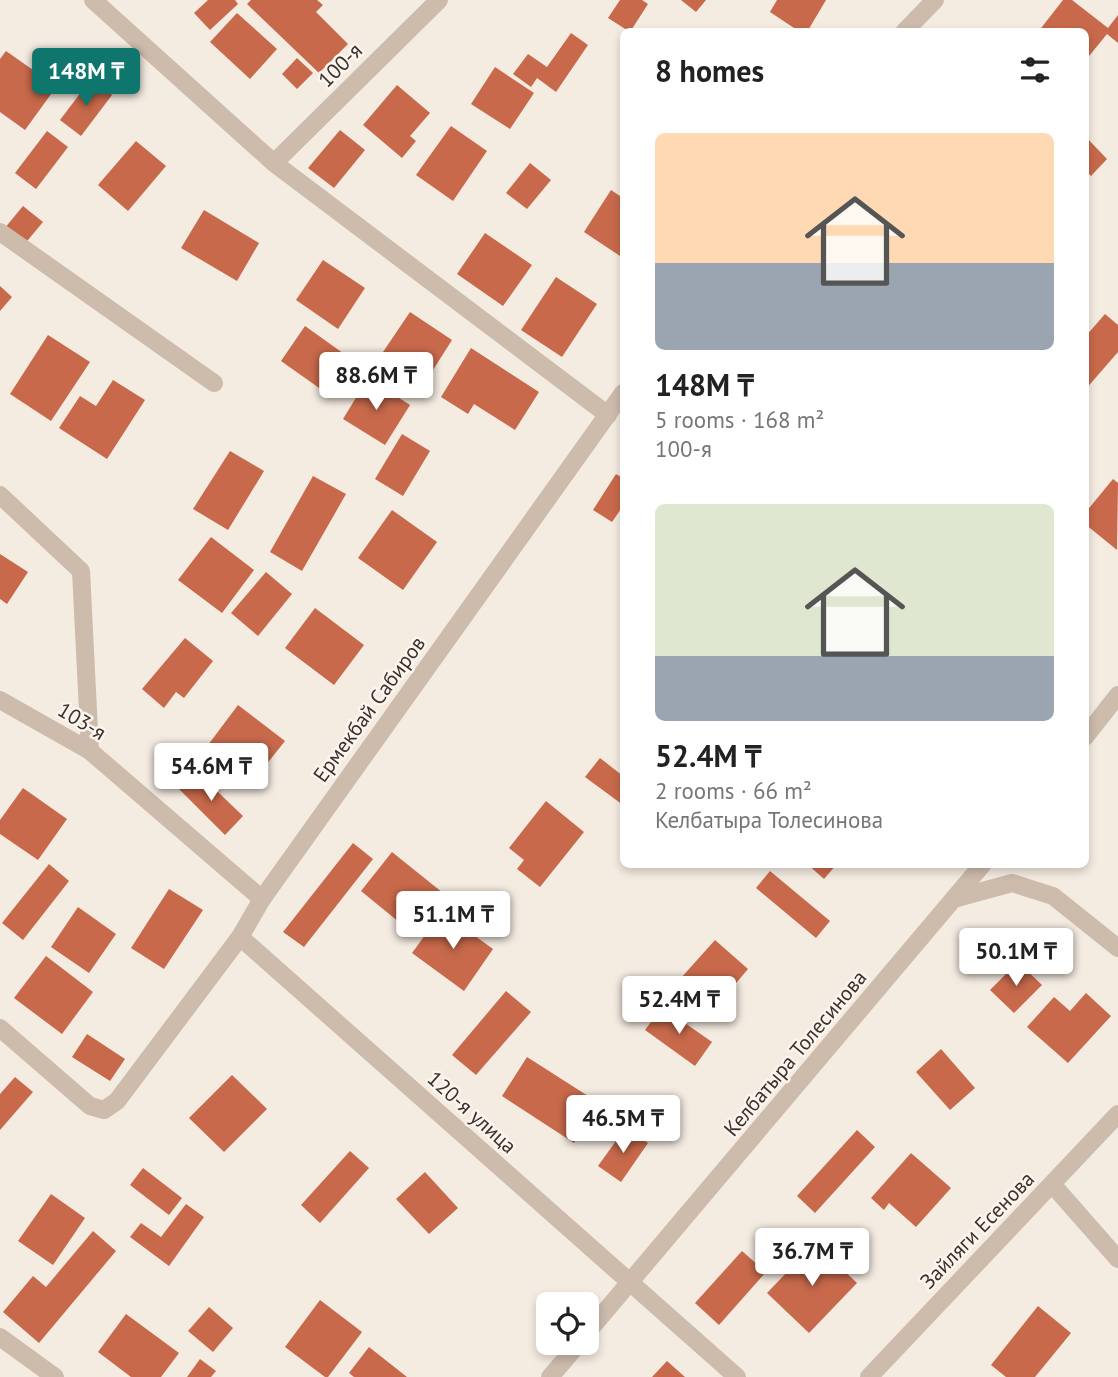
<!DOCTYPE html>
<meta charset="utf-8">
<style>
body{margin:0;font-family:"PT Sans",sans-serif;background:#f2f2f2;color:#222;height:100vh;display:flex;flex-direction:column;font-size:26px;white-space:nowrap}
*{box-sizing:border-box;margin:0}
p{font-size:23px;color:#767676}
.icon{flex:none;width:38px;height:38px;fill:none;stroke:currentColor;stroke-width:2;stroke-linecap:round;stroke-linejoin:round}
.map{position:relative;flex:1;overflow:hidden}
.drawer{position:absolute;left:620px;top:28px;width:469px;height:840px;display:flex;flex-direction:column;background:#fff;border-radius:10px;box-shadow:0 4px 10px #0003}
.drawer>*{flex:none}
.tools{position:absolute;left:536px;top:1292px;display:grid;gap:14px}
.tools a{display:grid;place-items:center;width:63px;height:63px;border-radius:10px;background:#fff;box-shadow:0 4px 10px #0003;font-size:35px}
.price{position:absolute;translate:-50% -60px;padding:0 16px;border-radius:7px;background:#fff;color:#222;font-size:23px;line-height:46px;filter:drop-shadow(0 2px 4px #0008)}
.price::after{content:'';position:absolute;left:50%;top:42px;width:21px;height:16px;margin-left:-10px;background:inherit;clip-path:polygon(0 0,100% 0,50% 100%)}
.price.active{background:#0f766e;color:#fff}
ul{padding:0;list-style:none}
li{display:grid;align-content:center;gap:14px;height:371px;padding:0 35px}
li span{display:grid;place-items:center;height:217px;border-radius:10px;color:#555}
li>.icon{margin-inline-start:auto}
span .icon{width:126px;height:126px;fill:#fffc;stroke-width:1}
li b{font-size:30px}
h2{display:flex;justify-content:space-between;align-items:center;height:84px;padding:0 35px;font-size:30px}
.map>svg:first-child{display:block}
.building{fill:#c8694b}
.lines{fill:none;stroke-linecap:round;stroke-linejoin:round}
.minor{stroke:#cdbbac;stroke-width:18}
.labels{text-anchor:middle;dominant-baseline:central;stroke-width:5;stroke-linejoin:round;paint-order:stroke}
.street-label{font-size:21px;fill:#3b302b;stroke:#fbf5ee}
</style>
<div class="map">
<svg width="1118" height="1377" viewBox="0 0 1118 1377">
<rect width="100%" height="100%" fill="#f4ebe1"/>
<g class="building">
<path d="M208 0H235L238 4 210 30 194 13Z"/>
<path d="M251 0H317L323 5 316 12 348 44 319 73 247 4Z"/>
<path d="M620 0H642L648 4 630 32 608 18Z"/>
<path d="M681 0H706L696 12Z"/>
<path d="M777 0H826L807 32H800L770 12Z"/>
<path d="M1063 0H1072L1108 28 1118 15V43L1107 34 1085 61V32H1038Z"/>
<path d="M237 13 277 49 250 79 210 42Z"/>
<path d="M571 33 588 45 556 92 537 78 531 87 513 74 528 54 547 67Z"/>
<path d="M6 51 33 70 39 63 62 79 25 130 0 112V59Z"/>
<path d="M297 58 313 73 297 89 282 74Z"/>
<path d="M495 67 534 93 510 129 471 104Z"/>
<path d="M91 79 112 95 81 136 60 120Z"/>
<path d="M397 85 430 113 410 136 416 141 402 158 363 125Z"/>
<path d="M451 126 487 151 453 201 416 175Z"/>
<path d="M340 130 365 150 334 188 308 168Z"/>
<path d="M47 131 68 147 36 189 15 173Z"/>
<path d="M1085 136 1107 159 1091 176 1085 170Z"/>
<path d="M136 141 166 166 128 211 98 185Z"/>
<path d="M530 163 551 180 527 209 506 193Z"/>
<path d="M611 190 623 198V258L584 232Z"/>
<path d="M23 206 43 222 23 246 4 229Z"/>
<path d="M204 210 259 243 237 281 181 248Z"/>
<path d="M485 233 532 265 503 306 457 274Z"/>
<path d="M323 260 365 288 338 329 296 300Z"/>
<path d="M556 277 597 304 562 357 521 330Z"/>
<path d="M0 286 12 297 0 311Z"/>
<path d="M410 312 452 340 426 381 383 352Z"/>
<path d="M1105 314 1118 325V352L1085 390V337Z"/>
<path d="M305 326 347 356 322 390 281 361Z"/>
<path d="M48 335 90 362 51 421 10 394Z"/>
<path d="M471 348 539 392 515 430 474 404 468 414 441 397Z"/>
<path d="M368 378 410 405 385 445 343 419Z"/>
<path d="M113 380 145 400 107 459 59 428 80 396 96 406Z"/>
<path d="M402 434 430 451 403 496 375 479Z"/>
<path d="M230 451 264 471 228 530 193 509Z"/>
<path d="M616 474 623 478V506L612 522 593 510Z"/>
<path d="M313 476 346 494 302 571 270 552Z"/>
<path d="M1113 479 1118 483 1117 550 1085 524V513Z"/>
<path d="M392 510 437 542 403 590 358 558Z"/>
<path d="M211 537 254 570 222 613 178 580Z"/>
<path d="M0 554 28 572 7 604 0 599Z"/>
<path d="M266 572 292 594 258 636 231 613Z"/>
<path d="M315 608 364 645 334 685 285 648Z"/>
<path d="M185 638 213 661 184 698 176 692 164 708 142 689Z"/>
<path d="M238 705 285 741 254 780 208 745Z"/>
<path d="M600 758 623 776V805L585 777Z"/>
<path d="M196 771 243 816 225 835 179 789Z"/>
<path d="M23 788 67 819 38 860 0 834V820Z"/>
<path d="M546 801 584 832 540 887 517 869 524 860 509 848Z"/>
<path d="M353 843 373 859 304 947 283 932Z"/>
<path d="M392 852 448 897 416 936 361 891Z"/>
<path d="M49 864 69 881 23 940 2 923Z"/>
<path d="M807 864H837L824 879Z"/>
<path d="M770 871 830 921 816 938 756 888Z"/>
<path d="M169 889 203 910 164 969 131 948Z"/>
<path d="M78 907 116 934 89 973 51 947Z"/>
<path d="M442 912 493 949 464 991 412 953Z"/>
<path d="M715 940 748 969 715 1008 681 978Z"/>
<path d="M46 956 93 992 62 1034 14 998Z"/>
<path d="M1018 962 1042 985 1014 1013 990 990Z"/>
<path d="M506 991 531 1012 476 1075 452 1055Z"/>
<path d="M1086 993 1111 1016 1068 1063 1027 1027 1054 997 1070 1011Z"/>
<path d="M662 1007 712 1042 695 1066 645 1030Z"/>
<path d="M87 1034 125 1059 110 1081 72 1057Z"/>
<path d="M941 1049 975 1088 950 1110 916 1072Z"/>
<path d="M527 1057 599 1103 574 1143 502 1096Z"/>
<path d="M232 1075 267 1109 224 1152 189 1118Z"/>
<path d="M15 1077 33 1092 0 1130V1094Z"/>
<path d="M626 1127 648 1143 621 1182 598 1166Z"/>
<path d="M857 1130 875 1147 815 1213 797 1196Z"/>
<path d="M350 1151 369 1168 320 1223 301 1205Z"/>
<path d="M911 1153 951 1188 916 1227 889 1203 884 1210 871 1198Z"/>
<path d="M143 1168 182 1198 169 1215 130 1185Z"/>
<path d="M425 1172 458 1208 429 1234 396 1199Z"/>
<path d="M51 1194 85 1218 53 1265 18 1241Z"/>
<path d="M186 1204 204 1217 169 1266 130 1237 141 1223 161 1237Z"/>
<path d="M93 1231 116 1251 39 1343 3 1312 33 1276 46 1287Z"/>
<path d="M815 1243 857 1283 809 1333 767 1293Z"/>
<path d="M742 1251 766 1272 719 1325 695 1303Z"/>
<path d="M320 1300 362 1332 328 1377H325L285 1347Z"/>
<path d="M1038 1306 1071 1333 1035 1377H1006L991 1365Z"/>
<path d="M209 1307 233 1328 213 1352 188 1331Z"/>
<path d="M126 1314 179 1353 161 1377H131L98 1352Z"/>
<path d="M369 1347 407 1377H354L349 1373Z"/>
<path d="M200 1359 216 1371 211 1377H187Z"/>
<path d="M667 1361 685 1377H652Z"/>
</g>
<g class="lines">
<g class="minor">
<path d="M93 0 274 163 608 415"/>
<path d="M904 32 935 0"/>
<path d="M274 163 439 0"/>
<path d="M0 232 214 383"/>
<path d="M0 495 81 571 90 751"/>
<path d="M0 700 90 751 262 899"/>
<path d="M1085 737 1118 695"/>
<path d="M957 898 1012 883 1053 896 1118 948"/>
<path d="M240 937 737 1377"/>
<path d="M0 1028 90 1106 104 1110 117 1101 240 937 262 899 623 393"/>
<path d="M1052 1184 1118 1259"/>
<path d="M586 1334 983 864"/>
<path d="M0 1337 55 1377"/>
<path d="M550 1377 580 1342"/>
<path d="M869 1377 1118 1114"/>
</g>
</g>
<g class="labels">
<g class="street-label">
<text transform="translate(340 65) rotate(-45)">100-я</text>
<text transform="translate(369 709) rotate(-54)">Ермекбай Сабиров</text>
<text transform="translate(82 721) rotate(31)">103-я</text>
<text transform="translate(795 1053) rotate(-50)">Келбатыра Толесинова</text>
<text transform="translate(472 1112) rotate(42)">120-я улица</text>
<text transform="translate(977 1230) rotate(-46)">Зайляги Есенова</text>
</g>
</g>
</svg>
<div class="tools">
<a><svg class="icon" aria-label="locate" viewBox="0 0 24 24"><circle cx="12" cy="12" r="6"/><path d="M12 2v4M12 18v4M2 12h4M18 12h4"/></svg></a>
</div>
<b class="price active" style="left:86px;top:108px">148M ₸</b>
<b class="price" style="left:376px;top:412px">88.6M ₸</b>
<b class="price" style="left:211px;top:803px">54.6M ₸</b>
<b class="price" style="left:453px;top:951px">51.1M ₸</b>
<b class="price" style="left:1016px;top:988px">50.1M ₸</b>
<b class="price" style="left:679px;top:1036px">52.4M ₸</b>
<b class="price" style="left:623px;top:1155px">46.5M ₸</b>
<b class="price" style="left:812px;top:1288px">36.7M ₸</b>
<section class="drawer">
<h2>8 homes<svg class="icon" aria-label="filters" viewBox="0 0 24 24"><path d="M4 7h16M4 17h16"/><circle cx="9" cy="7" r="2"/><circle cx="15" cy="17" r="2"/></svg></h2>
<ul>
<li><span style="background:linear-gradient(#ffd9b3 60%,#9aa5b1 0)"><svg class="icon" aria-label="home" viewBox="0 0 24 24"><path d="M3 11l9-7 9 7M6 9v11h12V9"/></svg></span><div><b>148M ₸</b><p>5 rooms · 168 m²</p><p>100-я</p></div></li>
<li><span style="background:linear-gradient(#dfe7d0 70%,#9aa5b1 0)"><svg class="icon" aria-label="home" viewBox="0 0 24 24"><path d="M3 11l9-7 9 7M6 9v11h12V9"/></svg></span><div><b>52.4M ₸</b><p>2 rooms · 66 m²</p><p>Келбатыра Толесинова</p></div></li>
</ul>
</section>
</div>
